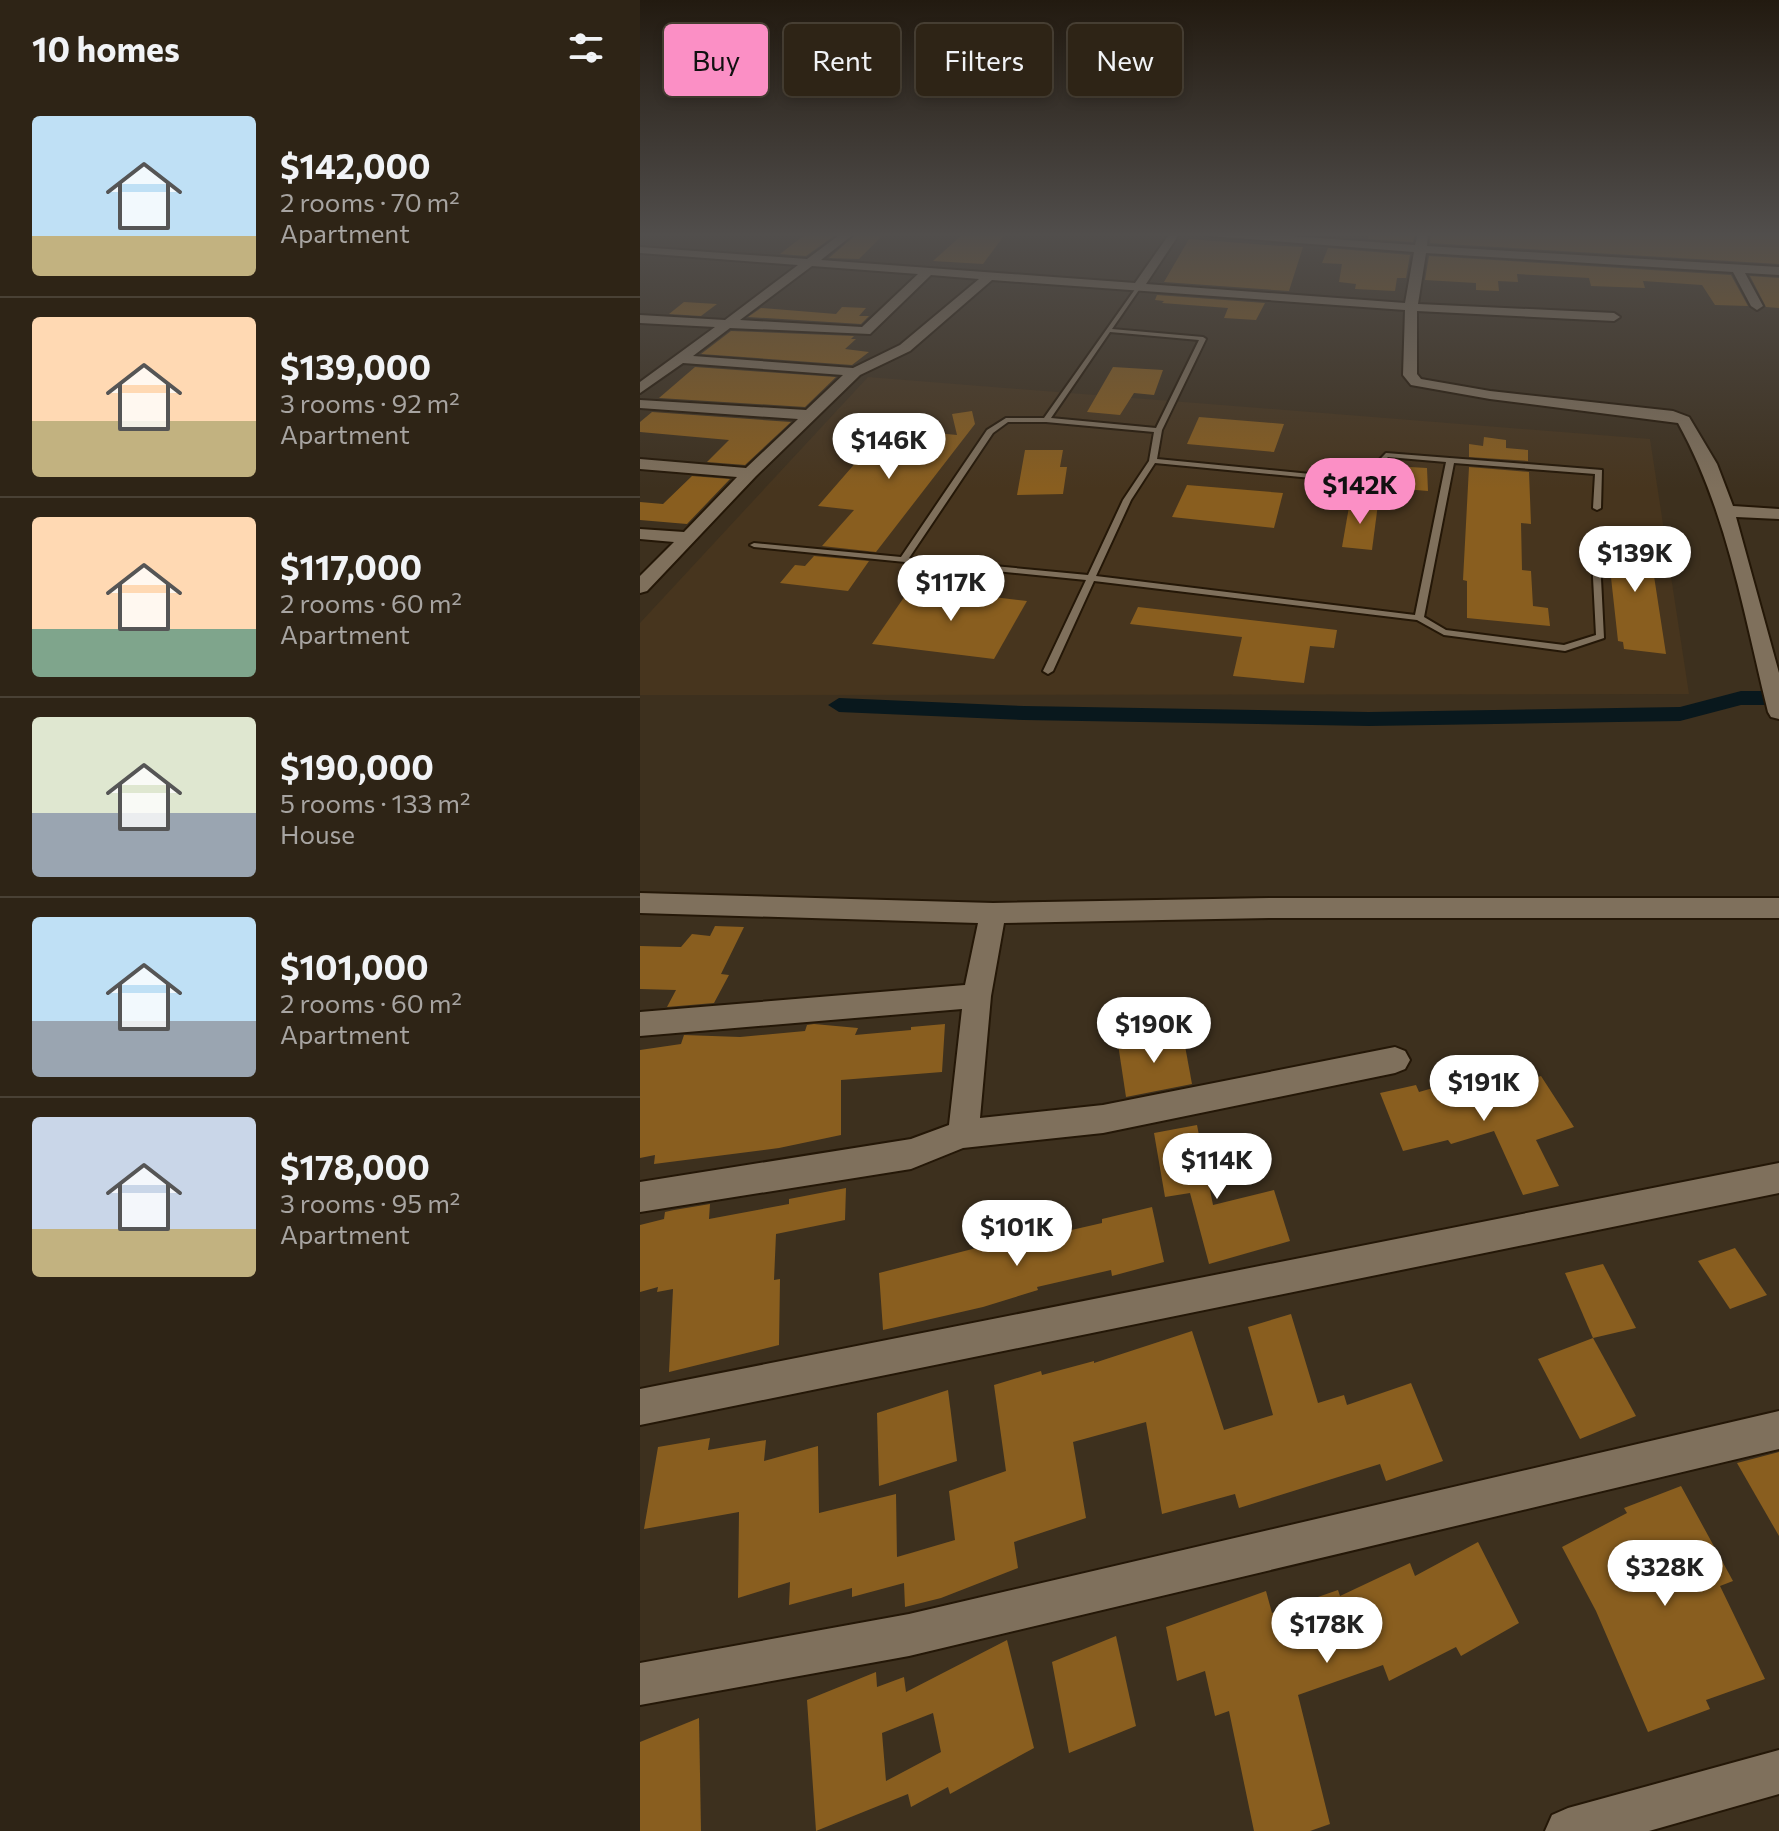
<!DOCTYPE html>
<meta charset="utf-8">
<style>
body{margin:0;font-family:Commissioner,sans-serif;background:#362c1f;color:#f1f3f6;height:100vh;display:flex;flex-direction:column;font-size:30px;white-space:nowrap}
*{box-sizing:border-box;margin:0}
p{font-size:26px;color:#a7a4a1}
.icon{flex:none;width:44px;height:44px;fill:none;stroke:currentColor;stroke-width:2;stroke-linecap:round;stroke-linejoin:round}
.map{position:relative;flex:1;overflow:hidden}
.sheet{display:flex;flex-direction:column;background:#2e2416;width:640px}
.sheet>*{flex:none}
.hud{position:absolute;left:24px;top:24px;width:760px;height:72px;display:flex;gap:16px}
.price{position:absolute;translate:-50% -68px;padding:0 18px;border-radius:28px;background:#fff;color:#222;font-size:26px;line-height:52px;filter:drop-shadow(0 2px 4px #0008)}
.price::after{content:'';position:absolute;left:50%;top:48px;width:24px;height:18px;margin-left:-12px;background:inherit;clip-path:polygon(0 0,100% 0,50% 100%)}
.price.current{background:#fb8fc5;color:#111}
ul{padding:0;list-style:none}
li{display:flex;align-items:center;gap:24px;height:200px;padding:0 32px}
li+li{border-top:2px solid #494135}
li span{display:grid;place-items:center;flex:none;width:224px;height:160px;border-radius:8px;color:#555}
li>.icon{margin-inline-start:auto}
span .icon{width:96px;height:96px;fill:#fffc;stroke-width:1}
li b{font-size:34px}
h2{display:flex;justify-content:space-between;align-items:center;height:96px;padding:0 32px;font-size:34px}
.chip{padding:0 28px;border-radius:8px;background:#2e2416;box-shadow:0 4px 12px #0003,0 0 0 2px #494135;font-size:28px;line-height:72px}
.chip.current{background:#fb8fc5;color:#111}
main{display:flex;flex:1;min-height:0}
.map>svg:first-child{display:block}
.built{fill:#47351e}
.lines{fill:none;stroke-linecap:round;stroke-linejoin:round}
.canal{fill:#09181d;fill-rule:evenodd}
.building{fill:#895e1f;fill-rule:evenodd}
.lane-casing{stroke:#241707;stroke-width:4}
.street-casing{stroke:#241707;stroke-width:4}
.lane{fill:#7f705c;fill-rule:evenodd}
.street{fill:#7f705c;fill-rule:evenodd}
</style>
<main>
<section class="sheet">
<h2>10 homes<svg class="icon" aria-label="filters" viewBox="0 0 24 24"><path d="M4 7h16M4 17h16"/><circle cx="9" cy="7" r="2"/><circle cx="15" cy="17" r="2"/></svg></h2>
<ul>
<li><span style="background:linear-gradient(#bfe0f5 75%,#c2b280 0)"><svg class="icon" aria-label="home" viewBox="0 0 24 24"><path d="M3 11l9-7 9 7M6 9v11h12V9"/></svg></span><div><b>$142,000</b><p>2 rooms · 70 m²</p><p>Apartment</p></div></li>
<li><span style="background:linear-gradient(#ffd9b3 65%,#c2b280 0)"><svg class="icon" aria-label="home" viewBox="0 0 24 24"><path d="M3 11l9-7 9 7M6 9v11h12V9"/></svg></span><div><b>$139,000</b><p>3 rooms · 92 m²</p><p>Apartment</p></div></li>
<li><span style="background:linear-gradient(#ffd9b3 70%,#7fa58c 0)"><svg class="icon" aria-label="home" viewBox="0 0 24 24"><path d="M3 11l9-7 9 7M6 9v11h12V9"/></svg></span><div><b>$117,000</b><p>2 rooms · 60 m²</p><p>Apartment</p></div></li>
<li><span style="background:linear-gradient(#dfe7d0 60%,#9aa5b1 0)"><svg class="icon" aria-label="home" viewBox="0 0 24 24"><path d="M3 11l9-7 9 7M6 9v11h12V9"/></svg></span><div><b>$190,000</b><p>5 rooms · 133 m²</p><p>House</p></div></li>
<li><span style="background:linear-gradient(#bfe0f5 65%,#9aa5b1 0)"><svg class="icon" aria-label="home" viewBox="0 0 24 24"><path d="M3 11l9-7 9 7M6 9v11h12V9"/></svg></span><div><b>$101,000</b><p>2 rooms · 60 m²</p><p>Apartment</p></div></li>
<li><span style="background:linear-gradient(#c9d6e8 70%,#c2b280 0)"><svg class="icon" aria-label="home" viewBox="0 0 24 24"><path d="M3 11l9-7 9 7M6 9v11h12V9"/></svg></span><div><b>$178,000</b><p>3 rooms · 95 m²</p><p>Apartment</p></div></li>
</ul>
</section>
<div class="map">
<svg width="1139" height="1831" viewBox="0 0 1139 1831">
<rect width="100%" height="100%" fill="#3d301e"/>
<path class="built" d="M228 377 1010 439 1049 694 0 695V623Z"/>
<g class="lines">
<path class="canal" d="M1101 691H1139V705H1101L1040 721 729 726 384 720 199 712 188 705 199 698 384 706 729 712 1040 707Z"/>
</g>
<g class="building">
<path d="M167 233H198L166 256 140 254Z"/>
<path d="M218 233H245L219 259 189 258Z"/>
<path d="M324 233H366L343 264 293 261Z"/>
<path d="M730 233H775L773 242 728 239Z"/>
<path d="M791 233H1139V264L790 243Z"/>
<path d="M549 239 627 245 663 247 649 291 524 282Z"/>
<path d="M688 248 770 255 766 278H757L755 291 715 289 716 284 699 282 702 264 682 263Z"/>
<path d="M789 256 1091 275 1108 306 1075 305 1062 285 1003 281 1005 288 951 286 949 278 877 274 878 282 858 281 859 291 836 290V283L785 280Z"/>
<path d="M1110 276 1139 278V308L1126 307Z"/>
<path d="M517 295 625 303 616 320 584 318 588 308 522 303 524 301 515 300Z"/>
<path d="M44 302 77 304 61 316 29 314Z"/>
<path d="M202 307 226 308 219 316H229L221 324 108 317 121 308 196 314Z"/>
<path d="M91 331 214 336 211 339H216L205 349 229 352 212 365 61 354Z"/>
<path d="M55 367 196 377 165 407 19 398Z"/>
<path d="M473 367 523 370 514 395 494 393 480 415 447 412Z"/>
<path d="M332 411 335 424 236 552 182 546 214 510 178 506 218 460 205 459 233 427 317 435 312 414Z"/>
<path d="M12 412 151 422 105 465 67 462 89 440 0 432V422Z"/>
<path d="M559 417 644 424 634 452 547 444Z"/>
<path d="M844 437 866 440V448L888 450V461L829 457V444L843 446Z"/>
<path d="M385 450H423L420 467H427L423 494 377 495Z"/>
<path d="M752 466 787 468 788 491 752 488Z"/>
<path d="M829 467 889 472 891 524 881 523 882 570 891 571 893 606 908 608 910 626 827 618V581L823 580Z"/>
<path d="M52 476 90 479 47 524 0 520V502L23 504Z"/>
<path d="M547 485 643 493 634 528 532 517Z"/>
<path d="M710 501 738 504 732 550 702 547Z"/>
<path d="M966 532 1008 537 1026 654 984 649 983 642 978 641Z"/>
<path d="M174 556 229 561 208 591 140 583 155 565 165 566Z"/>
<path d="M271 587 387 601 354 659 232 644Z"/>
<path d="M498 607 697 630 694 648 670 646 664 683 593 676 602 637 490 624Z"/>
<path d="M75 926 104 927 81 974 89 975 74 1003 27 1007 36 990 0 989V946L41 947 52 934 70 936Z"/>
<path d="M174 1024 218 1028 215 1035 271 1030V1027L305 1024 302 1072 201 1080V1135L139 1148 14 1164 15 1155 0 1158V1050L41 1044 44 1035 100 1037 165 1031 167 1025Z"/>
<path d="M543 1035 552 1084 486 1097 478 1044Z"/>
<path d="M901 1076 934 1127 896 1140 919 1186 883 1195 854 1131 811 1144 808 1140 763 1151 740 1093 776 1085 779 1092 821 1080 831 1100Z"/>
<path d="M557 1125 573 1205 634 1190 650 1241 569 1264 550 1193 525 1197 514 1133Z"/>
<path d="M206 1188 205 1220 136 1234 134 1280 140 1279 139 1345 29 1372 33 1289 17 1292 18 1287 0 1292V1225L24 1219 25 1212 34 1210 70 1204 69 1219 149 1204V1199Z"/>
<path d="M512 1207 524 1262 472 1276 471 1270 397 1287 398 1290 343 1307 243 1330 239 1273 387 1235 388 1240 462 1223V1219Z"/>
<path d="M1095 1248 1127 1295 1090 1309 1058 1261Z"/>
<path d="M963 1264 996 1328 953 1338 925 1273Z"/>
<path d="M651 1314 678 1403 704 1395 707 1405 771 1383 803 1461 746 1481 740 1464 599 1508 595 1494 522 1514 506 1422 433 1442 446 1518 374 1542 378 1568 301 1598 265 1607 264 1583 212 1597V1588L149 1605 150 1582 98 1598 99 1512 4 1529 18 1447 70 1438 68 1450 126 1440 124 1461 178 1446 179 1513 256 1494 257 1557 315 1540 309 1491 366 1471 354 1385 401 1371 402 1375 454 1361V1363L552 1331 584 1430 633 1415 608 1327Z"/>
<path d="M953 1338 996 1416 940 1439 898 1359Z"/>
<path d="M308 1390 317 1461 239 1486 237 1413Z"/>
<path d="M1139 1452V1536L1097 1463Z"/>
<path d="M1041 1486 1093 1581 1080 1586 1125 1679 1066 1700 1070 1709 1008 1732 956 1611 922 1547 987 1513 984 1508Z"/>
<path d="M838 1542 879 1623 821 1656 816 1647 749 1681 743 1665 658 1695 690 1824 670 1831H614L589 1711 575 1716 565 1671 537 1681 526 1627 626 1591 632 1613 698 1590 700 1596 770 1563 775 1576Z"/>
<path d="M476 1636 496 1726 429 1753 412 1662Z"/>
<path d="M367 1640 394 1748 310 1794 308 1787 271 1807 268 1794 176 1831 167 1700 236 1672 237 1687 264 1677 266 1692ZM293 1713 301 1752 246 1781 242 1733Z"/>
<path d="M59 1718 61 1831H0V1742Z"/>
</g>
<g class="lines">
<g class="lane-casing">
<path id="lane" d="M498 285 501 287 472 329 563 337 566 339 522 430 517 459 721 479 746 453 962 470 961 508 957 510 953 508 955 474 814 463 784 617 806 630 924 645 956 635 951 539 955 537 959 539 964 638 925 651 804 635 777 620 454 581 413 671 408 674 403 671 446 580 114 547 110 545 114 543 261 557 347 430 366 418H404ZM470 332 559 340 516 428 411 418ZM368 422H406L514 432 509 461 483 500 448 575 269 558 353 433ZM748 457 806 462 775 615 456 576 491 500 515 463 723 483Z"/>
</g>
<g class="street-casing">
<g id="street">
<path d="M202 233H215L181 260 495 283 530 233H540L506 284 765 303 774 252 570 236 564 233H608L775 245 778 233H788L787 246 1139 267V275L1105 273 1123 306 1117 310 1111 306 1093 272 786 253 778 304 974 313 980 317 974 321 777 311V374L781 379 850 391 1033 411 1049 417 1077 464 1093 506 1139 509V519L1096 517 1139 673V719L1131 717 1128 712C1104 615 1087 511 1038 423L850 399 771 385 763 375 765 310 352 280 270 351 220 375 116 476 7 591 0 593V576L34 542 0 539V529L44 532 97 477 0 469V459L106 468 158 419 0 408V400L166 410 203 375 43 363 0 393V382L75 327 0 323V315L85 320 158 265 0 253V247L167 259ZM172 266 278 274 222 327 100 320ZM291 275 339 279 260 345 213 368 53 356 90 328 230 334Z"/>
<path d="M0 893 353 903 629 898H1139V918H629L364 923 351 996 340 1118 463 1105 755 1047 765 1051 770 1060 765 1069 755 1073 463 1133 323 1148 271 1169 0 1212V1182L271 1139 309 1125 322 1009 0 1036V1012L325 985 338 923 0 913Z"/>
<path d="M1139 1163V1193L0 1425V1389Z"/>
<path d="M1139 1411V1449L269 1656 0 1705V1663L269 1614Z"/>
<path d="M1139 1750V1794L1009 1831H905L912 1815 928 1808Z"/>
</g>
</g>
<use href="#lane" class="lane"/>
<use href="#street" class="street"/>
</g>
<linearGradient id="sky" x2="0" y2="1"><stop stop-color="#221a10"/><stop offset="0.48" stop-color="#514e4c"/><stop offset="1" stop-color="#514e4c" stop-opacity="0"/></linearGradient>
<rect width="1139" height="489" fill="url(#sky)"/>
</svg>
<b class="price" style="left:249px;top:481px">$146K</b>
<b class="price current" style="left:720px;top:526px">$142K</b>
<b class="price" style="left:995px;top:594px">$139K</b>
<b class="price" style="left:311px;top:623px">$117K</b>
<b class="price" style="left:514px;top:1065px">$190K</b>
<b class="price" style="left:844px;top:1123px">$191K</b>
<b class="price" style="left:577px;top:1201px">$114K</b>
<b class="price" style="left:377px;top:1268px">$101K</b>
<b class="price" style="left:1025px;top:1608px">$328K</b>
<b class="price" style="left:687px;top:1665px">$178K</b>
<div class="hud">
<a class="chip current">Buy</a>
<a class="chip">Rent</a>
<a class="chip">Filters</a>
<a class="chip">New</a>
</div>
</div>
</main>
